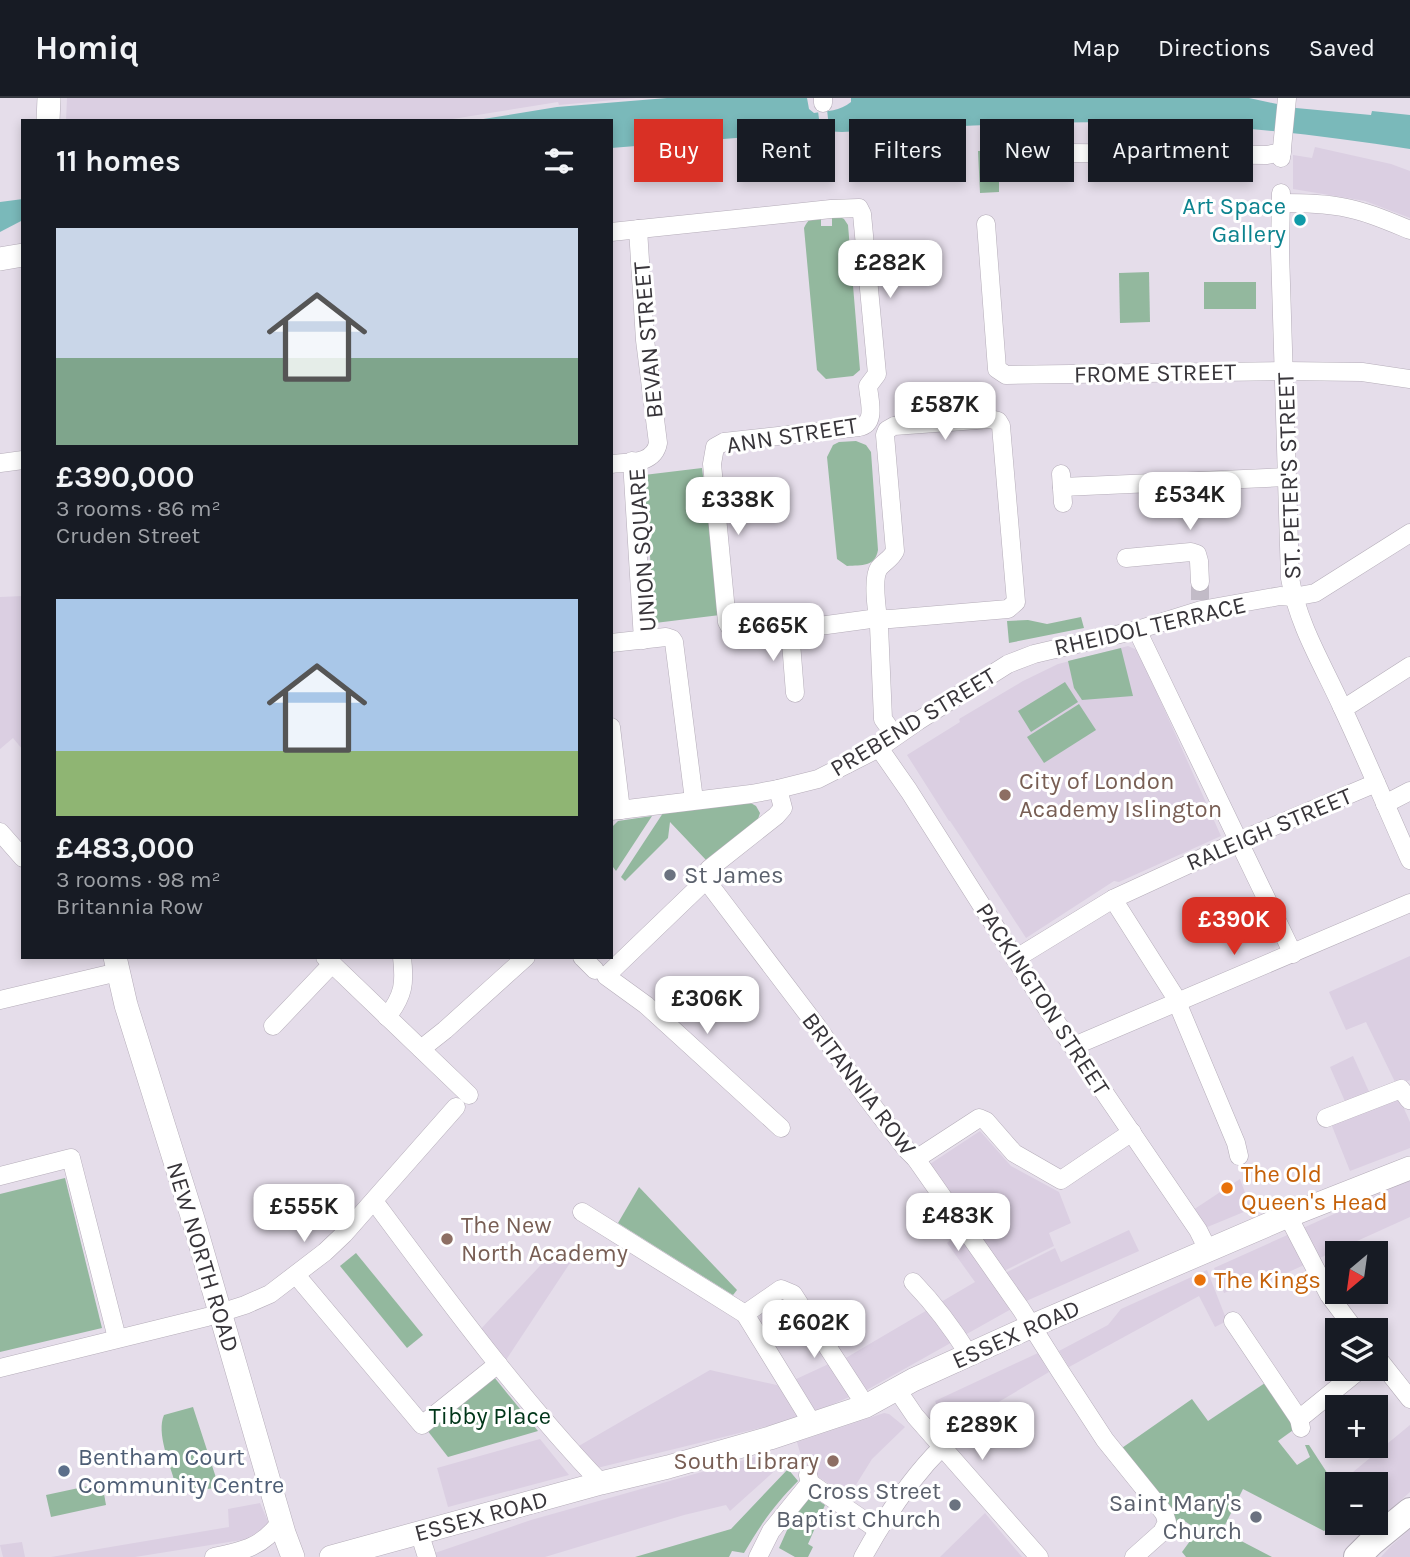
<!DOCTYPE html>
<meta charset="utf-8">
<style>
body{margin:0;font-family:Karla,sans-serif;background:#242831;color:#f1f3f6;height:100vh;display:flex;flex-direction:column;font-size:26px;white-space:nowrap}
*{box-sizing:border-box;margin:0}
p{font-size:23px;color:#9ea1a6}
.icon{flex:none;width:38px;height:38px;fill:none;stroke:currentColor;stroke-width:2;stroke-linecap:round;stroke-linejoin:round}
.map{position:relative;flex:1;overflow:hidden}
.side{position:absolute;left:21px;top:21px;width:592px;height:840px;display:flex;flex-direction:column;background:#171b24;border-radius:0px;box-shadow:0 4px 10px #0003}
.side>*{flex:none}
.banner{position:absolute;left:634px;top:21px;width:665px;height:63px;display:flex;gap:14px}
.needle{width:46px;rotate:209deg}
.fabs{position:absolute;left:1325px;top:1143px;display:grid;gap:14px}
.fabs a{display:grid;place-items:center;width:63px;height:63px;border-radius:0px;background:#171b24;box-shadow:0 4px 10px #0003;font-size:35px}
.price{position:absolute;translate:-50% -60px;padding:0 16px;border-radius:14px;background:#fff;color:#222;font-size:23px;line-height:46px;filter:drop-shadow(0 2px 4px #0008)}
.price::after{content:'';position:absolute;left:50%;top:42px;width:21px;height:16px;margin-left:-10px;background:inherit;clip-path:polygon(0 0,100% 0,50% 100%)}
.price.selected{background:#d93025;color:#fff}
ul{padding:0;list-style:none}
li{display:grid;align-content:center;gap:14px;height:371px;padding:0 35px}
li span{display:grid;place-items:center;height:217px;border-radius:0px;color:#555}
li>.icon{margin-inline-start:auto}
span .icon{width:126px;height:126px;fill:#fffc;stroke-width:1}
li b{font-size:30px}
h2{display:flex;justify-content:space-between;align-items:center;height:84px;padding:0 35px;font-size:30px}
.pill{padding:0 24px;border-radius:0px;background:#171b24;box-shadow:0 4px 10px #0003;font-size:24px;line-height:63px}
.pill.selected{background:#d93025;color:#fff}
header{display:flex;align-items:center;gap:42px;box-sizing:border-box;height:98px;padding:0 35px;background:#171b24;border-bottom:2px solid #363941}
header strong{font-size:33px}
nav{display:flex;gap:38px;margin-inline-start:auto;font-size:24px}
.map>svg:first-child{display:block}
.built{fill:#dbcfe2}
.green{fill:#93b89e}
.water{fill:#7ab9ba}
.pier{fill:#e5ddea}
.lines{fill:none;stroke-linecap:round;stroke-linejoin:round}
.minor-tunnel{stroke:#c2bbc7;stroke-width:18;stroke-dasharray:18 9;stroke-linecap:butt}
.minor-casing{stroke:#b5adb9;stroke-width:19}
.major-casing{stroke:#b5adb9;stroke-width:24}
.highway-casing{stroke:#b5adb9;stroke-width:28}
.minor{stroke:#fff;stroke-width:18}
.major{stroke:#fff;stroke-width:23}
.highway{stroke:#fff;stroke-width:26}
.culture-dot{fill:#0f9aa8;stroke:#fff;stroke-width:2.5}
.education-dot{fill:#8d6e63;stroke:#fff;stroke-width:2.5}
.worship-dot{fill:#6b7280;stroke:#fff;stroke-width:2.5}
.food-dot{fill:#e8710a;stroke:#fff;stroke-width:2.5}
.service-dot{fill:#5c6f8a;stroke:#fff;stroke-width:2.5}
.labels{text-anchor:middle;dominant-baseline:central;stroke-width:6;stroke-linejoin:round;paint-order:stroke}
.culture-label{font-size:24px;fill:#0d838f;stroke:#fff;text-anchor:end}
.street-label{font-size:24px;fill:#38353a;stroke:#fff}
.education-label{font-size:24px;fill:#785e54;stroke:#fff;text-anchor:start}
.worship-label{font-size:24px;fill:#5b616d;stroke:#fff;text-anchor:end}
.food-label{font-size:24px;fill:#c56008;stroke:#fff;text-anchor:start}
.park-label{font-size:24px;fill:#003619;stroke:#fff}
.service-label{font-size:24px;fill:#4e5e75;stroke:#fff;text-anchor:start}
</style>
<header>
<strong>Homiq</strong>
<nav><a>Map</a><a>Directions</a><a>Saved</a></nav>
</header>
<div class="map">
<svg width="1410" height="1459" viewBox="0 0 1410 1459">
<rect width="100%" height="100%" fill="#e5ddea"/>
<g class="built">
<path d="M67 0H636L559 7 558 4 440 23H66Z"/>
<path d="M1315 49 1391 66 1410 73V120L1365 103 1293 91V57L1312 60Z"/>
<path d="M23 498V652L13 640 0 651V499Z"/>
<path d="M1128 548 1137 552 1139 555 1221 738 1119 784 1114 783 1026 840 962 741 950 723H949L907 657 960 624 959 621 1023 583 1058 566Z"/>
<path d="M1410 858V982L1347 1008 1330 969 1353 958 1370 996 1395 984 1366 924 1346 932 1329 894Z"/>
<path d="M1397 995 1410 1024V1050L1350 1073 1330 1023Z"/>
<path d="M980 1033 1011 1068 1059 1094 1071 1125 1049 1135 1054 1148 1004 1173 927 1068Z"/>
<path d="M1240 1081 1251 1111 1205 1130 1193 1112Z"/>
<path d="M1410 1082V1119L1271 1182 1266 1178 1224 1195 1214 1170Z"/>
<path d="M1129 1132 1139 1153 1024 1204 865 1293 844 1261 975 1184 947 1145 961 1133 995 1180 1055 1150 1061 1164Z"/>
<path d="M553 1154 570 1165 504 1265 478 1234Z"/>
<path d="M1207 1172 1227 1223 1215 1229 1199 1198 1069 1269 1059 1253 1108 1227 1121 1211Z"/>
<path d="M1038 1255 1049 1274 948 1334 935 1303Z"/>
<path d="M833 1264 854 1297 801 1320 593 1371 577 1349 710 1272 781 1288Z"/>
<path d="M884 1315 889 1316 905 1329 872 1361 849 1398 815 1377 801 1358 797 1344Z"/>
<path d="M1410 1327V1394L1382 1419 1376 1416V1386H1353L1347 1379Z"/>
<path d="M540 1341 569 1377 448 1409 437 1370Z"/>
<path d="M755 1359 774 1362 779 1369 730 1413 726 1407 684 1417 545 1459H433L432 1456 531 1422Z"/>
<path d="M260 1405 270 1428 261 1439 135 1459H51L229 1429 228 1411Z"/>
<path d="M985 1415 1022 1459H940Z"/>
<path d="M1410 1431V1459H1381L1389 1450Z"/>
<path d="M22 1444 25 1459H3L0 1447Z"/>
</g>
<g class="green">
<path d="M1029 51 1030 62 1061 60 1062 80 999 83V94L980 95 978 53Z"/>
<path d="M836 117 844 121 848 127 860 272 853 278 826 281 817 272 804 130C808 121 811 120 821 119V128H832V118Z"/>
<path d="M1149 174 1150 224 1120 225 1119 175Z"/>
<rect x="1204" y="184" width="52" height="27"/>
<path d="M856 343 866 347 871 354 878 452C875 469 862 467 847 468L837 461 827 359 833 347 839 344Z"/>
<path d="M702 370 720 517 655 525 644 377Z"/>
<path d="M1081 519 1084 530 1009 545 1007 523 1028 522 1047 526Z"/>
<path d="M1121 550 1133 598 1082 602 1074 590 1068 563Z"/>
<path d="M1065 584 1078 604 1031 634 1018 613Z"/>
<path d="M1079 606 1096 632 1044 665 1027 639Z"/>
<path d="M749 704 756 708 760 715 758 721 706 762 670 724 668 740 625 783 621 779 663 715Z"/>
<path d="M652 718 616 773 613 769 611 730 618 723Z"/>
<path d="M65 1080 102 1230 0 1254V1096Z"/>
<path d="M639 1089 737 1192 733 1197 618 1125Z"/>
<path d="M356 1155 423 1237 407 1250 340 1168Z"/>
<path d="M494 1279 538 1333 448 1359 427 1332Z"/>
<path d="M1265 1285 1296 1330 1278 1343 1297 1367 1310 1359 1305 1347H1309L1337 1390V1424L1324 1433 1243 1391 1222 1433 1272 1459H1186L1182 1454 1198 1432 1180 1420 1176 1424 1119 1352 1192 1301 1208 1323Z"/>
<path d="M193 1309 219 1389C203 1392 189 1395 175 1385 170 1366 156 1335 164 1317Z"/>
<path d="M788 1371 798 1383C775 1406 761 1426 744 1455L732 1453 729 1459H635L731 1431Z"/>
<path d="M102 1385 106 1407 51 1419 46 1397Z"/>
<path d="M811 1398 825 1407 808 1446 813 1449 808 1459H795L779 1450 788 1430 808 1400Z"/>
</g>
<g class="water">
<path d="M667 0H807L809 11 814 15C827 13 840 13 851 4V0H1249L1296 10 1371 17 1372 13 1410 17V51C1319 37 1227 26 1135 24 1037 23 939 29 842 34L822 33 611 50V23H471L557 9Z"/>
<path d="M23 101V122L0 134V104Z"/>
</g>
<path class="pier" d="M827 12 830 37H821L818 13Z"/>
<g class="lines">
<path class="minor-tunnel" d="M1200 484V502"/>
<g class="minor-casing">
<g id="minor">
<path d="M823 0V5"/>
<path d="M1070 55 1267 57 1282 54"/>
<path d="M1281 60 1287 0"/>
<path d="M1281 95 1280 153 1290 480C1298 527 1323 567 1342 609 1366 660 1387 711 1410 762"/>
<path d="M1281 105C1301 105 1321 105 1342 109 1365 113 1388 123 1410 132"/>
<path d="M986 126 997 271 1006 277 1285 273 1362 274 1410 281"/>
<path d="M611 134 831 111 859 110 862 116 877 276 868 288C869 302 877 326 859 329L724 344 715 349 712 366 727 524 732 533 737 535 790 532 878 520 890 521 1008 511 1016 504 1001 328 998 323 990 321 894 328 887 332 885 337 895 453C891 461 885 463 879 470 872 480 877 514 879 528L883 621 895 638"/>
<path d="M632 363 643 542"/>
<path d="M0 365 23 362"/>
<path d="M611 366C628 364 654 367 658 345L645 242 638 131"/>
<path d="M1061 376 1063 405"/>
<path d="M1062 389 1287 379"/>
<path d="M1126 460 1191 454 1197 456 1199 463 1200 484"/>
<path d="M790 532 795 595"/>
<path d="M1137 532 1293 856"/>
<path d="M611 545 666 539 672 541 674 544 694 702"/>
<path d="M1342 609 1351 606 1410 568"/>
<path d="M611 629 621 712"/>
<path d="M879 650 909 693 1048 912 1198 1132 1208 1152"/>
<path d="M778 691 783 710 776 718 709 771 706 782 606 878 646 907 781 1030"/>
<path d="M1385 706 1410 693"/>
<path d="M611 713 751 696 778 691 818 681 879 650 918 623 1008 566 1034 556 1137 532 1201 512 1280 498 1293 499 1315 495 1410 435"/>
<path d="M0 734 23 760"/>
<path d="M706 782 816 927 866 999 906 1051 916 1061 1021 1211 1060 1273 1105 1342 1164 1415 1167 1424 1162 1434 1134 1459"/>
<path d="M1113 801 1174 897 1236 1045 1239 1058"/>
<path d="M325 859 469 997"/>
<path d="M582 859 595 872"/>
<path d="M1015 861 1113 801 1239 743 1376 685"/>
<path d="M0 902 118 874"/>
<path d="M387 919C404 897 405 885 402 859"/>
<path d="M273 928 332 866"/>
<path d="M1074 948 1410 805"/>
<path d="M421 951 445 932 526 859"/>
<path d="M1326 1020 1401 991 1409 1002"/>
<path d="M916 1061 979 1020 986 1023 1014 1055 1061 1082 1132 1034"/>
<path d="M0 1078 71 1060 117 1240"/>
<path d="M374 1103C446 1200 518 1298 601 1385"/>
<path d="M582 1114 745 1216 812 1325"/>
<path d="M1288 1118 1329 1197 1355 1232"/>
<path d="M296 1177 422 1327 498 1266"/>
<path d="M913 1184C934 1206 953 1231 969 1257"/>
<path d="M745 1216 781 1191 793 1196 866 1308"/>
<path d="M1233 1223 1299 1321 1301 1330"/>
<path d="M1376 1258 1410 1301"/>
<path d="M0 1270 207 1219 245 1207 270 1196 325 1154 344 1136 456 1009"/>
<path d="M896 1290 915 1318 1039 1459"/>
<path d="M1299 1321 1362 1270"/>
<path d="M808 1377 810 1385 878 1432"/>
<path d="M419 1434 427 1459"/>
<path d="M214 1459C243 1453 263 1449 281 1423"/>
<path d="M758 1459 771 1433 810 1385"/>
<path d="M863 1459C885 1419 910 1381 942 1349"/>
</g>
</g>
<g class="major-casing">
<g id="major">
<path d="M48 23 49 0"/>
<path d="M0 161 23 157"/>
<path d="M115 859 126 907 193 1121 284 1435 293 1459"/>
<path d="M331 1459 601 1385 668 1369 770 1340 866 1308 913 1282 1032 1228 1288 1118 1410 1070"/>
</g>
</g>
<g class="highway-casing">
<path id="highway" d="M1357 1459 1371 1445 1410 1413"/>
</g>
<use href="#minor" class="minor"/>
<use href="#major" class="major"/>
<use href="#highway" class="highway"/>
</g>
<circle class="culture-dot" cx="1300" cy="122" r="7"/>
<g class="education-dot">
<circle cx="1005" cy="697" r="7"/>
<circle cx="447" cy="1141" r="7"/>
<circle cx="833" cy="1363" r="7"/>
</g>
<g class="worship-dot">
<circle cx="670" cy="777" r="7"/>
<circle cx="955" cy="1407" r="7"/>
<circle cx="1256" cy="1419" r="7"/>
</g>
<g class="food-dot">
<circle cx="1227" cy="1090" r="7"/>
<circle cx="1200" cy="1182" r="7"/>
</g>
<circle class="service-dot" cx="64" cy="1373" r="7"/>
<g class="labels">
<g class="culture-label">
<text x="1286" y="108">Art Space<tspan x="1286" dy="28">Gallery</tspan></text>
</g>
<g class="street-label">
<text transform="translate(648 242) rotate(-95)">BEVAN STREET</text>
<text transform="translate(1155 275) rotate(-1)">FROME STREET</text>
<text transform="translate(792 337) rotate(-9)">ANN STREET</text>
<text transform="translate(1289 378) rotate(-92)">ST. PETER'S STREET</text>
<text transform="translate(642 452) rotate(-94)">UNION SQUARE</text>
<text transform="translate(1150 528) rotate(-13)">RHEIDOL TERRACE</text>
<text transform="translate(913 624) rotate(-31)">PREBEND STREET</text>
<text transform="translate(1269 731) rotate(-23)">RALEIGH STREET</text>
<text transform="translate(1043 901) rotate(57)">PACKINGTON STREET</text>
<text transform="translate(859 986) rotate(53)">BRITANNIA ROW</text>
<text transform="translate(203 1159) rotate(73)">NEW NORTH ROAD</text>
<text transform="translate(1016 1236) rotate(-24)">ESSEX ROAD</text>
<text transform="translate(481 1418) rotate(-15)">ESSEX ROAD</text>
</g>
<g class="education-label">
<text x="1019" y="683">City of London<tspan x="1019" dy="28">Academy Islington</tspan></text>
<text x="461" y="1127">The New<tspan x="461" dy="28">North Academy</tspan></text>
<text x="819" y="1363" text-anchor="end">South Library</text>
</g>
<g class="worship-label">
<text x="684" y="777" text-anchor="start">St James</text>
<text x="941" y="1393">Cross Street<tspan x="941" dy="28">Baptist Church</tspan></text>
<text x="1242" y="1405">Saint Mary's<tspan x="1242" dy="28">Church</tspan></text>
</g>
<g class="food-label">
<text x="1241" y="1076">The Old<tspan x="1241" dy="28">Queen's Head</tspan></text>
<text x="1214" y="1182">The Kings</text>
</g>
<g class="park-label">
<text x="490" y="1318">Tibby Place</text>
</g>
<g class="service-label">
<text x="78" y="1359">Bentham Court<tspan x="78" dy="28">Community Centre</tspan></text>
</g>
</g>
</svg>
<div class="fabs">
<a><svg class="needle" viewBox="-14 -14 28 28"><path d="M0-13l5 13h-10z" fill="#e53935"/><path d="M0 13l5-13h-10z" fill="#9ea1a6"/></svg></a>
<a><svg class="icon" aria-label="layers" viewBox="0 0 24 24"><path d="M12 4l9 5-9 5-9-5zM3 14l9 5 9-5"/></svg></a>
<a>+</a>
<a>−</a>
</div>
<b class="price" style="left:890px;top:202px">£282K</b>
<b class="price" style="left:945px;top:344px">£587K</b>
<b class="price" style="left:1190px;top:434px">£534K</b>
<b class="price" style="left:738px;top:439px">£338K</b>
<b class="price" style="left:773px;top:565px">£665K</b>
<b class="price selected" style="left:1234px;top:859px">£390K</b>
<b class="price" style="left:707px;top:938px">£306K</b>
<b class="price" style="left:304px;top:1146px">£555K</b>
<b class="price" style="left:958px;top:1155px">£483K</b>
<b class="price" style="left:814px;top:1262px">£602K</b>
<b class="price" style="left:982px;top:1364px">£289K</b>
<div class="banner">
<a class="pill selected">Buy</a>
<a class="pill">Rent</a>
<a class="pill">Filters</a>
<a class="pill">New</a>
<a class="pill">Apartment</a>
</div>
<section class="side">
<h2>11 homes<svg class="icon" aria-label="filters" viewBox="0 0 24 24"><path d="M4 7h16M4 17h16"/><circle cx="9" cy="7" r="2"/><circle cx="15" cy="17" r="2"/></svg></h2>
<ul>
<li><span style="background:linear-gradient(#c9d6e8 60%,#7fa58c 0)"><svg class="icon" aria-label="home" viewBox="0 0 24 24"><path d="M3 11l9-7 9 7M6 9v11h12V9"/></svg></span><div><b>£390,000</b><p>3 rooms · 86 m²</p><p>Cruden Street</p></div></li>
<li><span style="background:linear-gradient(#a9c7e8 70%,#8fb573 0)"><svg class="icon" aria-label="home" viewBox="0 0 24 24"><path d="M3 11l9-7 9 7M6 9v11h12V9"/></svg></span><div><b>£483,000</b><p>3 rooms · 98 m²</p><p>Britannia Row</p></div></li>
</ul>
</section>
</div>
